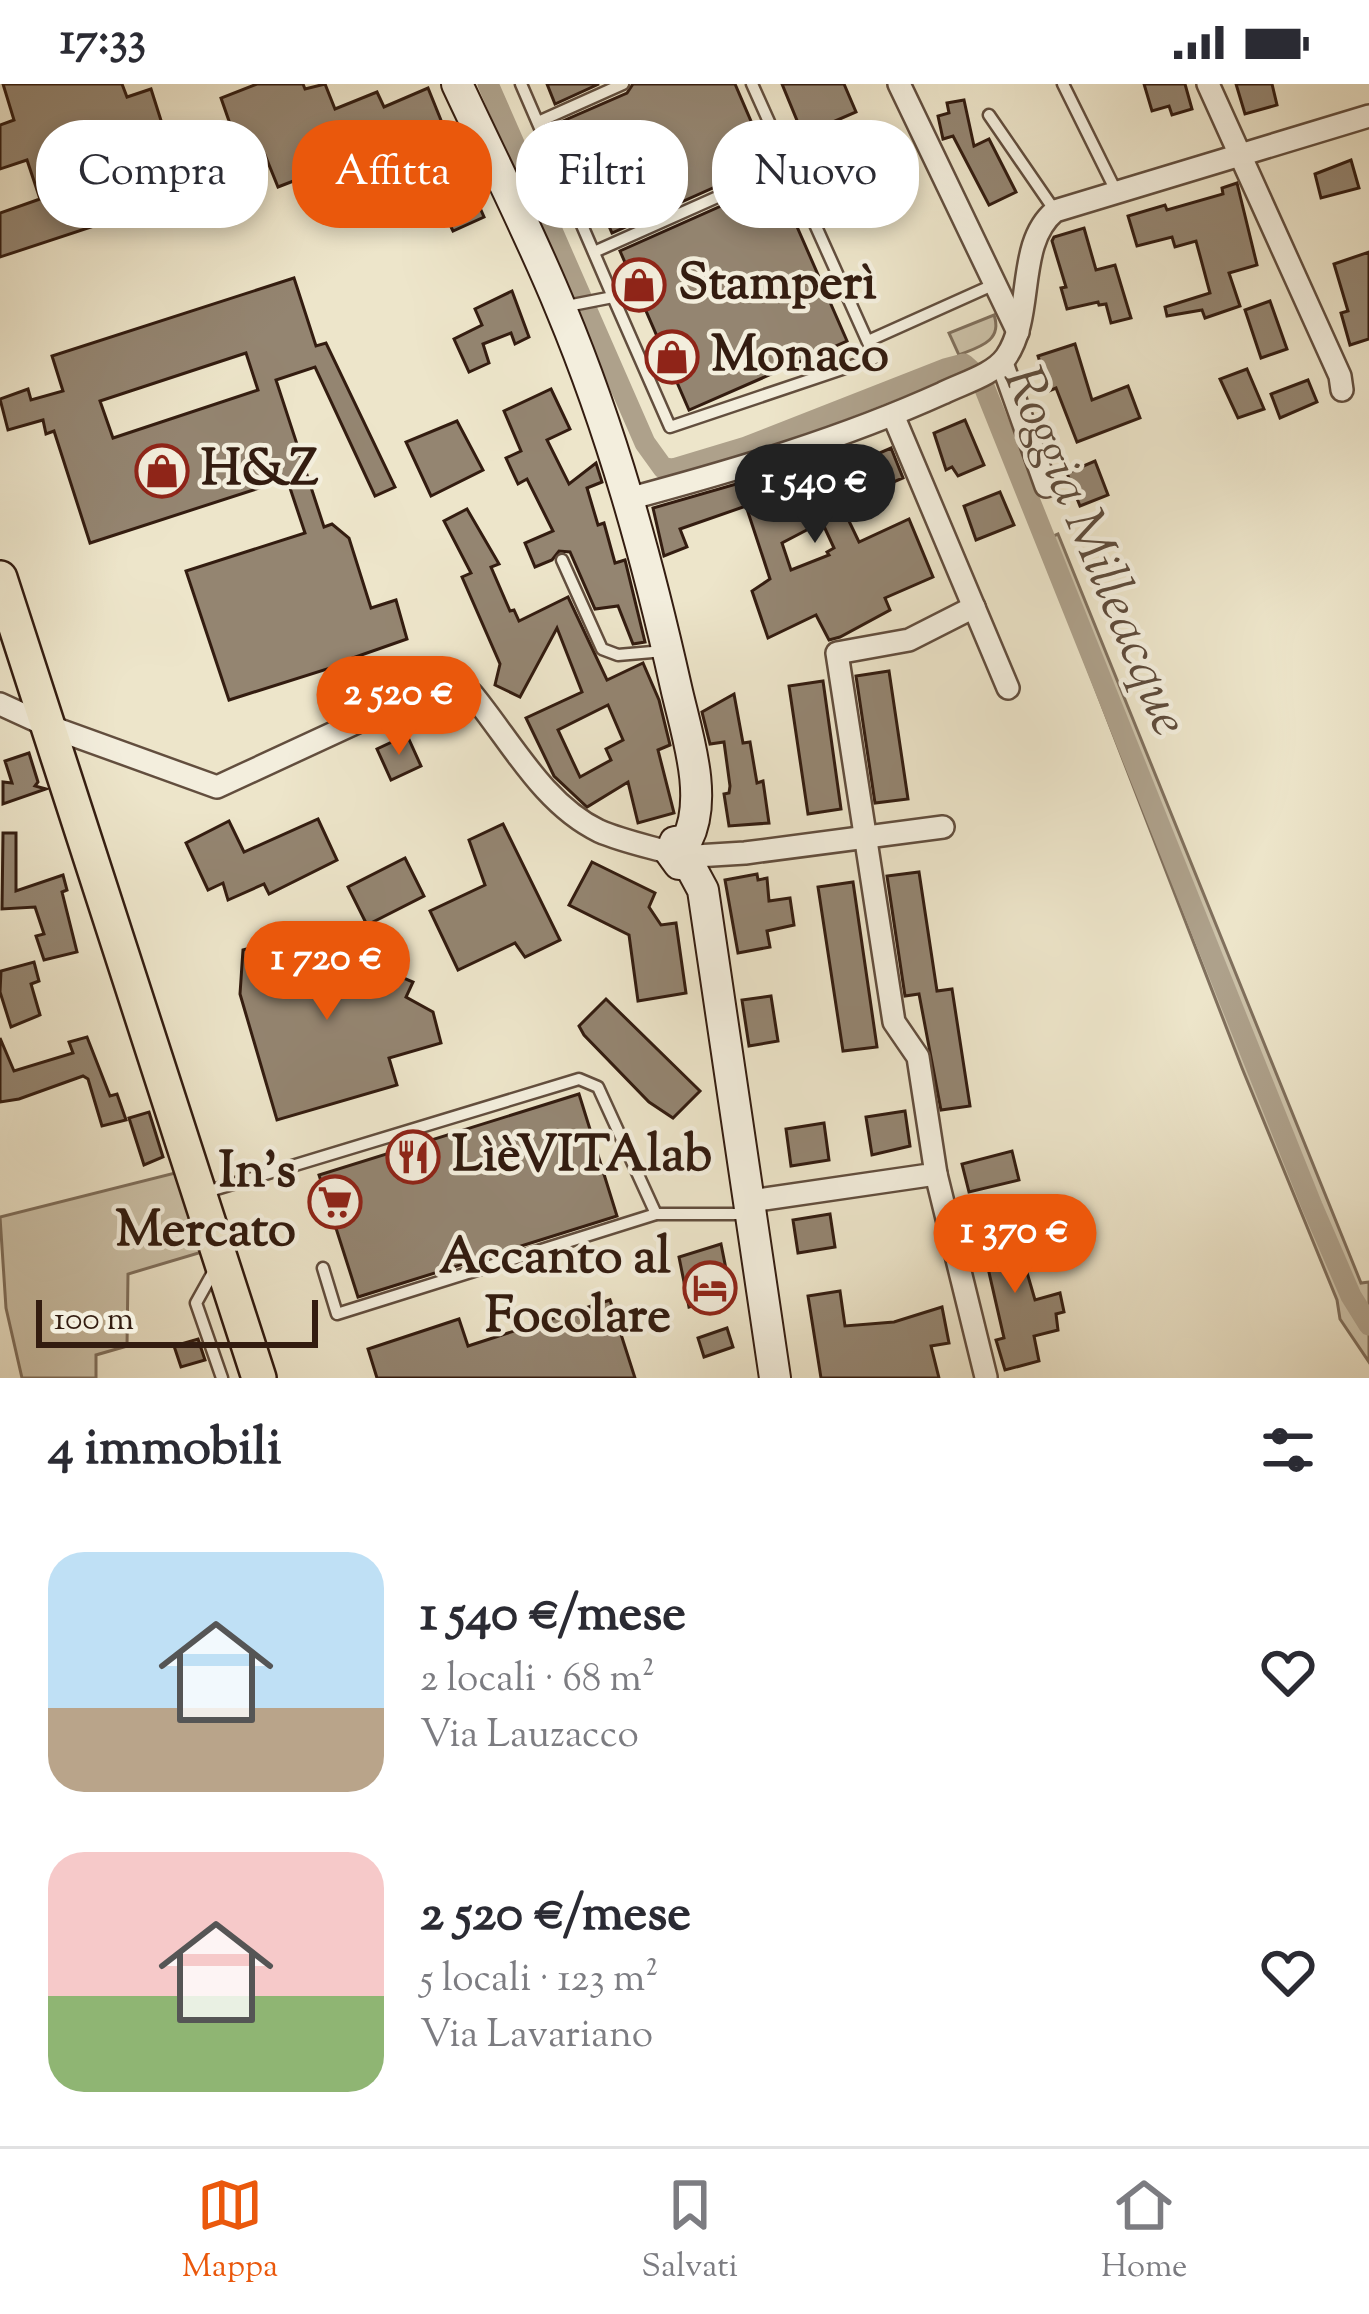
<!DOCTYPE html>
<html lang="it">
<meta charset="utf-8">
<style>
body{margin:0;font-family:"Sorts Mill Goudy",serif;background:#f2f2f3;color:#2b2b33;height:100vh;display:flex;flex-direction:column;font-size:45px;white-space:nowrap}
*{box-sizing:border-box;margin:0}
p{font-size:39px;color:#7c7c81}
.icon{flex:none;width:66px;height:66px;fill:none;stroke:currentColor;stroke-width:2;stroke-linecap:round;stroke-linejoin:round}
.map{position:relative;height:1294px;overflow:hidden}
.panel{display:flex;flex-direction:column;background:#fff;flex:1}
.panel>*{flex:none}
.hud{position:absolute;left:36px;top:36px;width:1299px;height:108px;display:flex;gap:24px}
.scale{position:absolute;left:36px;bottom:30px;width:282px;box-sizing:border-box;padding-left:12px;border:6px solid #331c10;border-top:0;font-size:33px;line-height:42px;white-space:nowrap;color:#331c10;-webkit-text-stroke:9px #f3eedd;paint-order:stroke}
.price{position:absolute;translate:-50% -102px;padding:0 27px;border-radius:42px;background:#ea580c;color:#fff;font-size:39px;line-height:78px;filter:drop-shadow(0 3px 6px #0008)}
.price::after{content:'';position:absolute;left:50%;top:72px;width:36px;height:27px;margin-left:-18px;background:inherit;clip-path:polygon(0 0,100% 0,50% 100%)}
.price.active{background:#222;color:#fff}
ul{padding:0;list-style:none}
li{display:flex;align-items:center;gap:36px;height:300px;padding:0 48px}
li span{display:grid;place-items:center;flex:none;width:336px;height:240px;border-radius:36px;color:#555}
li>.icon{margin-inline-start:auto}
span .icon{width:144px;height:144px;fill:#fffc;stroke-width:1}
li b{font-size:51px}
h2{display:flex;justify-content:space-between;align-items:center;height:144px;padding:0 48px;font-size:51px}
.pill{padding:0 42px;border-radius:48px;background:#fff;box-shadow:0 6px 18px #0003;font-size:42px;line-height:108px}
.pill.active{background:#ea580c;color:#fff}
.status{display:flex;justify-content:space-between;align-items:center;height:84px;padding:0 60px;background:#fff;direction:ltr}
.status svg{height:33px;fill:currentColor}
.tabs{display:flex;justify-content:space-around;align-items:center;height:168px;border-top:3px solid #e1e1e2;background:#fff;font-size:33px;color:#7c7c81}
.tabs a{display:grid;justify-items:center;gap:6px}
.tabs .active{color:#ea580c}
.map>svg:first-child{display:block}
.green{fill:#cdc3aa;stroke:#80705d;stroke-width:3}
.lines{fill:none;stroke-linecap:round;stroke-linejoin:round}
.canal{stroke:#aea18b;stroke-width:21}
.building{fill:#948571;stroke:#331c10;stroke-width:3;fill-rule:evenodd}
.lane-casing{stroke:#624e3e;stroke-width:15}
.street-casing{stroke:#624e3e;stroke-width:26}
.secondary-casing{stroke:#331c10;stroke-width:34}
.primary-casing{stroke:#331c10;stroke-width:38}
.lane{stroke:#f3eedd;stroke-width:10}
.street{stroke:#f3eedd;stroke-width:21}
.secondary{stroke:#f3eedd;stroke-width:30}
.primary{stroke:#ede5ca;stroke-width:33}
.labels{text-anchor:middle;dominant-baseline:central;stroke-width:9;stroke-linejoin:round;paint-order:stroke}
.poi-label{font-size:51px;font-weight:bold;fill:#331c10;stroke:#f3eedd;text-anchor:start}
.water-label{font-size:54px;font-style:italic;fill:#5e4b3b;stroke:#f3eedd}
</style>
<div class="status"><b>17:33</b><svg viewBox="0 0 49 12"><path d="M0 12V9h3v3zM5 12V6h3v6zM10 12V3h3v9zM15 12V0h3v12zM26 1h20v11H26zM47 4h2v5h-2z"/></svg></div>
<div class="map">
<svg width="1369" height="1294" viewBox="0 0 1369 1294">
<rect width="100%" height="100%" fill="#ede5ca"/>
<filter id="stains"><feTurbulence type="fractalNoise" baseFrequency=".00167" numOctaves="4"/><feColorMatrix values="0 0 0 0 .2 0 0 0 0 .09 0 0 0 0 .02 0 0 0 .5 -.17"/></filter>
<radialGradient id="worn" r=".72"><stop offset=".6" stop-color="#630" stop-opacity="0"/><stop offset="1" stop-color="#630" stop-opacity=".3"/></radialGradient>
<g class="green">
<path d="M994 231C1003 257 979 263 959 271L949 249Z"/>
<path d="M1058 450 1361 1199 1369 1198V1278L1340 1235 1337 1216 1242 984 1039 458Z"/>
<path d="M175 1089 202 1168 128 1190 127 1262 96 1271V1294H22L6 1224 0 1133Z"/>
</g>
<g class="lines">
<path class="canal" d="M488 0 645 359 663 384 673 385 746 363 945 285 964 280 981 295 1312 1122 1351 1212 1369 1241"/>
</g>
<g class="building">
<path d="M3 0H122L127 13 151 5 185 112 0 173V129L40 115 27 76 0 85V41L14 36Z"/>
<path d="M257 0H303L305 5 325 0 335 25 377 8 384 23 428 4 453 66 447 69 463 104 470 101 484 133 453 147 418 75 383 93 371 67 278 103 265 71 244 80 221 14Z"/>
<path d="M547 0H599L555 20Z"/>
<path d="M633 0H735L769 79 612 149 563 37 627 9Z"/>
<path d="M782 0H844L856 28 803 51Z"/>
<path d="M1144 0H1185L1192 25 1172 31 1169 22 1152 27Z"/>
<path d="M1236 0H1272L1277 21 1245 30Z"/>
<path d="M964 16 974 62 989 55 1016 108 989 121 953 52 943 55 938 32 949 29 947 19Z"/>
<path d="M1351 76 1359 104 1321 114 1315 90Z"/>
<path d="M777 97 847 257 689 326 620 167Z"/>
<path d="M1237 99 1257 181 1229 189 1240 222 1205 234 1202 226 1167 232 1165 223 1210 209 1196 157 1175 163 1172 153 1137 162 1128 132 1165 121 1167 126 1223 110 1222 104Z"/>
<path d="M1084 144 1096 186 1115 181 1131 234 1111 239 1106 220 1099 221 1098 218 1067 225 1061 204 1066 203 1052 157 1054 153Z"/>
<path d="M1369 168V255L1350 261 1341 229 1348 227 1334 180Z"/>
<path d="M294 194 316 262 326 259 395 403 375 412 315 283 276 296 324 443 332 440 349 454 371 524 396 516 407 555 347 576 361 618 347 624 330 584 229 616 186 487 305 449 287 395 90 459 54 347 46 350 43 336 8 346 0 315 28 305 31 316 63 307 52 272ZM246 269 258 306 113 354 100 317Z"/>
<path d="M512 207 529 253 515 260 511 249 483 260 489 279 469 288 454 255 482 241 475 225Z"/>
<path d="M1270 217 1287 265 1261 274 1245 226Z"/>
<path d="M1075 260 1092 316 1128 302 1140 334 1077 358 1056 304 1049 307 1038 272Z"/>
<path d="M1247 285 1264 325 1238 334 1220 295Z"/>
<path d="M1308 296 1317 318 1280 334 1271 310Z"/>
<path d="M551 305 570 345 547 356 569 400 596 379 602 398 587 404 598 441 604 439 615 479 625 476 645 558 633 560 618 522 595 525 570 468 559 467 552 476 535 483 525 459 553 447 527 395 518 400 506 374 521 367 504 327Z"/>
<path d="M965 336 984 381 958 392 952 383 946 386 934 349Z"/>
<path d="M457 337 483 386 431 412 406 358Z"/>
<path d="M891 364 903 394 877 405 883 415 847 433 859 458 909 435 933 493 885 514 890 526 840 553 829 556 816 531 768 554 752 507 770 495 746 422 680 445 687 463 664 472 653 424 750 396 753 401 768 395 783 435 812 414 800 387 824 378 829 391ZM822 438 834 464 827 468 829 471 791 486 782 459Z"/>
<path d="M1095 377 1108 411 1080 422 1067 389Z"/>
<path d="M1000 408 1014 441 976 456 964 422Z"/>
<path d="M467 425 499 480 491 483 510 527 514 526 519 537 568 513 607 596 643 579 659 616 670 661 658 666 674 729 638 739 628 698 587 723 554 692 526 634 582 608 557 544 520 613 495 601 500 580 462 493 471 489 444 437ZM608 621 623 656 606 665 611 676 580 693 558 646Z"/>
<path d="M889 587 908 715 875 719 856 592Z"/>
<path d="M823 597 841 725 808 730 789 602Z"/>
<path d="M734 610 743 659 750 658 757 699 763 697 769 739 729 742 724 710 729 709 730 702 724 658 710 660 702 628Z"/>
<path d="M407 651 421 682 391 696 377 665Z"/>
<path d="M29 669 38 698 35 702 46 705 3 720V698L12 699 5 677Z"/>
<path d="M318 735 337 776 269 810 264 800 228 816 223 799 208 806 186 759 229 737 244 768Z"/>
<path d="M503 740 560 856 525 873 515 859 458 886 430 827 485 801 469 756Z"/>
<path d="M3 749H16V807L63 791 67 806 62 808 77 868 44 876 36 852 44 850 35 823 2 825Z"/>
<path d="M405 774 424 812 367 841 348 803Z"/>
<path d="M592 778 655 809 649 823 661 841 676 839 686 909 638 917 629 851 569 821Z"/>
<path d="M919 788 937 907 952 905 970 1022 941 1026 919 910 905 912 887 792Z"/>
<path d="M757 790 758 796 767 794 769 817 790 814 794 841 767 847 770 863 738 869 725 796Z"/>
<path d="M853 798 877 963 843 967 818 803Z"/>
<path d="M310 848 315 865 335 860 340 879 357 874 413 898 406 913 433 928 441 959 389 974 397 1001 277 1036 240 910 243 866Z"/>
<path d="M34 878 39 897 31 900 40 931 11 943 0 908 1 887Z"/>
<path d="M771 912 778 957 749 962 742 916Z"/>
<path d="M606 915 700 1007 673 1034 649 1018 584 951 579 942Z"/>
<path d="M87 953 110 1012 117 1010 126 1036 102 1042 88 995 83 992 19 1015 0 1018V954L14 987 73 969 69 958Z"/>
<path d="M579 1010 617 1132 358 1213 319 1091Z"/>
<path d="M905 1027 910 1062 872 1071 866 1033Z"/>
<path d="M149 1028 163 1073 144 1081 129 1034Z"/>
<path d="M824 1039 829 1076 791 1082 786 1045Z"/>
<path d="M1012 1067 1019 1096 969 1108 962 1080Z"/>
<path d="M1009 1128 1019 1187 1026 1185 1035 1216 1060 1209 1064 1228 1056 1230 1058 1246 1034 1252 1039 1277 1005 1286 996 1256 1004 1254 977 1136Z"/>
<path d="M830 1130 835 1163 798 1169 793 1136Z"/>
<path d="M721 1160 731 1210 689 1223 679 1173Z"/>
<path d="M840 1207 845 1242 894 1238 942 1223 949 1259 931 1262 939 1294H821L808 1212Z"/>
<path d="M610 1216 635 1294H377L368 1265 459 1235 468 1262Z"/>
<path d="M727 1244 733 1263 704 1273 698 1254Z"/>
<path d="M198 1255 205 1276 181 1283 174 1262Z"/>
</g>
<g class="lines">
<g class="lane-casing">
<g id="lane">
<path d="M521 0 613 213 562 223"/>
<path d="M1063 0 1116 107"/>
<path d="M989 31 1055 127"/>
<path d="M538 38 623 0"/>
<path d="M594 168 789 81"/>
<path d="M613 213 670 343 875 274 752 0"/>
<path d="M868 257 995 200"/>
<path d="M562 476 602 565 618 571 664 567"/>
<path d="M203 1109 579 995 598 1003 656 1130"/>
<path d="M216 1183 196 1219 222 1294"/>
<path d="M323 1184 337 1230 656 1130H749"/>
</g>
</g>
<g class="street-casing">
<g id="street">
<path d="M899 0 1018 248"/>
<path d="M1208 0 1340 292 1342 306"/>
<path d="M1002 279 1046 402"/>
<path d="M893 331 1008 604"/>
<path d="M628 415C736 386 841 355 943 309 963 299 993 291 1006 273 1035 231 1015 160 1055 127L1369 32"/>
<path d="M0 620 48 642 217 703 431 604 454 601 472 610C510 656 543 720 599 747 622 757 647 762 671 769"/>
<path d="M696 772 745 769 943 743"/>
<path d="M936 1090 986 1293"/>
<path d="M751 1117 936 1090 918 973 894 938 837 569 909 556 974 523"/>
</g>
</g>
<g class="secondary-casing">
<path id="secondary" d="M457 0C492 75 530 149 561 225 612 347 647 474 676 603 686 648 709 713 687 756L675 758 671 769 679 780H689L703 806 775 1294"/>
</g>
<g class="primary-casing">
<path id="primary" d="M0 494 259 1294"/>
</g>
<use href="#lane" class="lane"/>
<use href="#street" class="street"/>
<use href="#secondary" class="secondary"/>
<use href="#primary" class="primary"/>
</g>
<defs>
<g id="shop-ring" transform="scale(2.7)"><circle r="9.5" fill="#f3eedd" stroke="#8f2418" stroke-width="1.5"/><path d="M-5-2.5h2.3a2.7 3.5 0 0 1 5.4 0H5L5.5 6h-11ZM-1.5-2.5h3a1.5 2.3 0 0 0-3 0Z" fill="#8f2418"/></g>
<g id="restaurant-ring" transform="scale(2.7)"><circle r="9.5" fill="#f3eedd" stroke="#8f2418" stroke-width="1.5"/><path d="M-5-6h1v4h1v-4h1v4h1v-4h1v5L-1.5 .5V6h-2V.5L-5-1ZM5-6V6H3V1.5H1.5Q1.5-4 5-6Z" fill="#8f2418"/></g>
<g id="supermarket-ring" transform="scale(2.7)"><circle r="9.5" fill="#f3eedd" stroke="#8f2418" stroke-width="1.5"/><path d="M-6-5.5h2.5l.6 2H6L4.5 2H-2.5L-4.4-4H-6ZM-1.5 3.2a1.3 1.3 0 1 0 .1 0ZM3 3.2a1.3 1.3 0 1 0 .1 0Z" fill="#8f2418"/></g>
<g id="hotel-ring" transform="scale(2.7)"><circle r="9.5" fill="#f3eedd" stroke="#8f2418" stroke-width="1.5"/><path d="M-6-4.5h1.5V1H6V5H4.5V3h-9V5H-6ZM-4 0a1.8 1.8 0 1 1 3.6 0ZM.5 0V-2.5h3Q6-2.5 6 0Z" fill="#8f2418"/></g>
</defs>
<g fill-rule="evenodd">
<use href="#shop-ring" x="639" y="201"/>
<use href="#shop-ring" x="672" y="273"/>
<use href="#shop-ring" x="162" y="387"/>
<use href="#restaurant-ring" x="413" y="1073"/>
<use href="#supermarket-ring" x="335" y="1118"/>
<use href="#hotel-ring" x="710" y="1204"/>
</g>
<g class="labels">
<g class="poi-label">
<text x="678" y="201">Stamperì</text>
<text x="711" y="273">Monaco</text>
<text x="201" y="387">H&amp;Z</text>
<text x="452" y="1073">LìèVITAlab</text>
<text x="296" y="1089" text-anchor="end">In's<tspan x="296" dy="59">Mercato</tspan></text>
<text x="671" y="1175" text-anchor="end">Accanto al<tspan x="671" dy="59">Focolare</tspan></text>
</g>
<g class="water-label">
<text transform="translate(1093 468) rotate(67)">Roggia Milleacque</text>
</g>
</g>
<rect width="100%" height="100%" filter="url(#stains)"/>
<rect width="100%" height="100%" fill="url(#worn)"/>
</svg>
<div class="scale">100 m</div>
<b class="price active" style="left:815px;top:462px">1 540 €</b>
<b class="price" style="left:399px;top:674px">2 520 €</b>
<b class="price" style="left:327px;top:939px">1 720 €</b>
<b class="price" style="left:1015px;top:1212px">1 370 €</b>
<div class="hud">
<a class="pill">Compra</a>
<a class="pill active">Affitta</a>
<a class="pill">Filtri</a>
<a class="pill">Nuovo</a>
</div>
</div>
<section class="panel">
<h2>4 immobili<svg class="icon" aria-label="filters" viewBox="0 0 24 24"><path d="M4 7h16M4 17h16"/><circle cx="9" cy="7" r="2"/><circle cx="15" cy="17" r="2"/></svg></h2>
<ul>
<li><span style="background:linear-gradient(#bfe0f5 65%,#b9a48a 0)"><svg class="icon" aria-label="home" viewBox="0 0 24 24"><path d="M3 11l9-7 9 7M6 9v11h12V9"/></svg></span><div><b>1 540 €/mese</b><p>2 locali · 68 m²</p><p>Via Lauzacco</p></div><svg class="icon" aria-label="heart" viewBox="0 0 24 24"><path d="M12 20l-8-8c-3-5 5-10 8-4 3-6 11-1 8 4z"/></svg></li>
<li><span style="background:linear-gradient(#f6c9c9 60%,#8fb573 0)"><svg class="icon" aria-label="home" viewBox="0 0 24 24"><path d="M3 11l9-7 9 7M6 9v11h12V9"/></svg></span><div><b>2 520 €/mese</b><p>5 locali · 123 m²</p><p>Via Lavariano</p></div><svg class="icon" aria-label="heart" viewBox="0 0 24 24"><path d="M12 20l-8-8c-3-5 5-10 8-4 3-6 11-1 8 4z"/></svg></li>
</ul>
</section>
<nav class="tabs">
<a class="active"><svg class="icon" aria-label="map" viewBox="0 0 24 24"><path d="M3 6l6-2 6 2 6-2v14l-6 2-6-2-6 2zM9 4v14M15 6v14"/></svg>Mappa</a>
<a><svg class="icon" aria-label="saved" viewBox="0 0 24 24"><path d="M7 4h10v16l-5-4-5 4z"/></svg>Salvati</a>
<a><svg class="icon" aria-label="home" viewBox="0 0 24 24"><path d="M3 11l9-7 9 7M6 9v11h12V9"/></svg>Home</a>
</nav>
